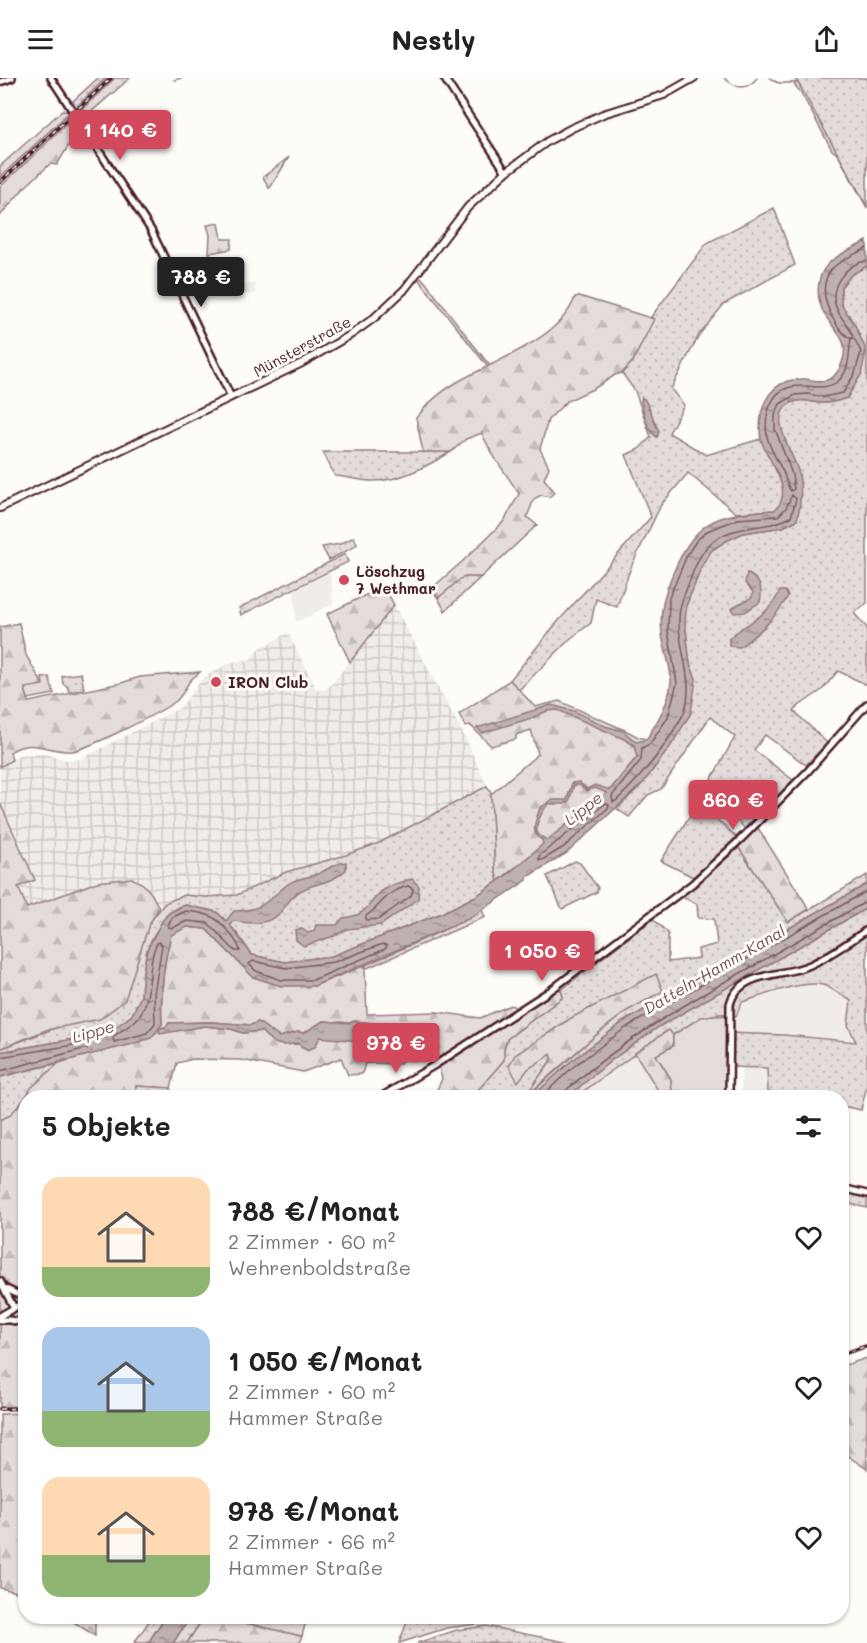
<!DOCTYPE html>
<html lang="de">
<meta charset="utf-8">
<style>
body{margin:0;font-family:Mali,sans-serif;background:#f6f6f6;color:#222;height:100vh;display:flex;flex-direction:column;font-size:22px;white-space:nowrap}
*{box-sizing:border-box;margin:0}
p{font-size:20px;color:#767676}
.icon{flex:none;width:33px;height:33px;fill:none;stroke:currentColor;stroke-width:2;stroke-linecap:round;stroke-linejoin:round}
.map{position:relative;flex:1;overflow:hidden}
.drawer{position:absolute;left:18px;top:1012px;width:831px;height:534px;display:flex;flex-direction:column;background:#fff;border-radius:24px;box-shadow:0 2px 4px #0004}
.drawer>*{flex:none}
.price{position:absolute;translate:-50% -51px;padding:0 14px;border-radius:6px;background:#d1495b;color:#fff;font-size:20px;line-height:39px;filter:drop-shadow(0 2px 3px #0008)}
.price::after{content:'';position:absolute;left:50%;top:36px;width:18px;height:14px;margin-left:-9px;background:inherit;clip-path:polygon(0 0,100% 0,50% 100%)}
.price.current{background:#222;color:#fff}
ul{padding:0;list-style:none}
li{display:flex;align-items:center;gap:18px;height:150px;padding:0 24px}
li span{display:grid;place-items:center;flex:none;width:168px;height:120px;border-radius:18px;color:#555}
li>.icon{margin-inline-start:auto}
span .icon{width:72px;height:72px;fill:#fffc;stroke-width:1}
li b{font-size:26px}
h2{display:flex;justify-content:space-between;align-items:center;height:72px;padding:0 24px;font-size:26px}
header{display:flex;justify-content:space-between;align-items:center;height:78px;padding:0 24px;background:#fff;font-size:27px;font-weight:800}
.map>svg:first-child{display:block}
.built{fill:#f0ece8}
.industrial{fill:url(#industrial-grid)}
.grass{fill:url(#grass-dots);stroke:#967e82;stroke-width:1.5}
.forest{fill:url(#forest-firs);stroke:#967e82;stroke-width:1.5;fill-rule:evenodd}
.cemetery{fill:url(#cemetery-stones);stroke:#967e82;stroke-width:1.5}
.garden{fill:#e3dcda;stroke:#967e82;stroke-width:1.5}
.water{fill:url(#water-ripples);stroke:#91777b;stroke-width:1.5;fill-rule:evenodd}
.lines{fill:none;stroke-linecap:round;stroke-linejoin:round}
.shore{stroke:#795961;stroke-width:1.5}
.stream{stroke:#91777b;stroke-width:1.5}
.secondary-casing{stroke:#4a1f2b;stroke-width:10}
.primary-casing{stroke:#4a1f2b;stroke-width:10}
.secondary{stroke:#fdfcf7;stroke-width:5}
.primary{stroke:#fdfcf7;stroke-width:6}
.rail-casing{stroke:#4a1f2b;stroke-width:4}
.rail{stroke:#fdfcf7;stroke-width:1.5;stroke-dasharray:4.5;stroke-linecap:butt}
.poi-dot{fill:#d1495b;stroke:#fdfcf7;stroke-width:2}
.labels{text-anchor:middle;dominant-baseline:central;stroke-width:6;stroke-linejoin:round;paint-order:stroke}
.street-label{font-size:15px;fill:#4a1f2b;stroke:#fdfcf7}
.poi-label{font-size:15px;font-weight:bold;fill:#4a1f2b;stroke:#fdfcf7;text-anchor:start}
.water-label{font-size:16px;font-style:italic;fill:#73525a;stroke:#fdfcf7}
</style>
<header><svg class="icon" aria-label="menu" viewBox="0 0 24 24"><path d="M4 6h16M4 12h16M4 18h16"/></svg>Nestly<svg class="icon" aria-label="share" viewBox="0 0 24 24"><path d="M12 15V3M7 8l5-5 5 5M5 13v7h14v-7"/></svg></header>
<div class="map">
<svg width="867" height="1565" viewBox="0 0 867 1565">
<defs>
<pattern id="industrial-grid" width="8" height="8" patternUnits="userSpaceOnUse" patternTransform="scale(1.5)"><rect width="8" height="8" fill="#f0ece8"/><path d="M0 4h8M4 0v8" fill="none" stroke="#cfcac7"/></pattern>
<pattern id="grass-dots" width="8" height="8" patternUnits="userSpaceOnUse" patternTransform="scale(1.5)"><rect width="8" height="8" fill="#e3dcda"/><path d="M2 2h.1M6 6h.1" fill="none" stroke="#c4bcbb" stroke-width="1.8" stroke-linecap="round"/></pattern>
<pattern id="forest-firs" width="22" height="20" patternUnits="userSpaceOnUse" patternTransform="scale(1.5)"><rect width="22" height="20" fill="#e3dcda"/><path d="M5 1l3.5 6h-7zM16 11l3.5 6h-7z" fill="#c4bcbb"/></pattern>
<pattern id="cemetery-stones" width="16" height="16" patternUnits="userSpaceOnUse" patternTransform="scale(1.5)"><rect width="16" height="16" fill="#e3dcda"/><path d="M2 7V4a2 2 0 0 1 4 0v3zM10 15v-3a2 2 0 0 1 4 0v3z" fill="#c4bcbb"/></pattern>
<pattern id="water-ripples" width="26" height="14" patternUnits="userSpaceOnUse" patternTransform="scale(1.5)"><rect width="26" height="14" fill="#c0b1b1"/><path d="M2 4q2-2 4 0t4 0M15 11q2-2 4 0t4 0" fill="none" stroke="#9e8f90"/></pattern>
</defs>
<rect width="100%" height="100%" fill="#fdfcf7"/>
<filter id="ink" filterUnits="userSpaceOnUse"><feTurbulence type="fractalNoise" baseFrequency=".0167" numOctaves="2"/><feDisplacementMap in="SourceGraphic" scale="12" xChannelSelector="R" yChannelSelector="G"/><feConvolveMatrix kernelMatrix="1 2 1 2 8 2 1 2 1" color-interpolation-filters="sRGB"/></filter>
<g filter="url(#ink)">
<g class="built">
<path d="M102 0H115L79 34 74 26Z"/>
<path d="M70 34 73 40 0 109V99Z"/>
<path d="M220 178 222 194 228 197 240 196 241 206H255V216H217L209 181Z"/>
<path d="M330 494 333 526 296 544 294 512Z"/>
<path d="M805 907H824L851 923 848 947 857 964 784 957 728 955V937L742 924Z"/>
<path d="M635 975 659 1014V1020L574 1019Z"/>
<path d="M742 989 768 990V1014H773L774 1020H731V1016H741Z"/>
</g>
<path class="industrial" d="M394 527 467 663 487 708 379 765 346 777 286 794 237 817 206 819 184 817 165 825 159 830 151 815 143 806 97 804 27 830 18 809 35 802 0 725V689L21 676H44L68 682 81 681 181 629 203 600 231 584 249 582 259 571 288 555 317 612H324L332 606Z"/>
<g class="grass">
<path d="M98 0H106L76 29 73 23Z"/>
<path d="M115 0H130L83 41 79 34Z"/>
<path d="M798 0H867V130L838 77 832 72 800 13 794 7 798 4 795 2Z"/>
<path d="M63 32 70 34 0 99V88Z"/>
<path d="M289 79 270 110H269L263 99Z"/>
<path d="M774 130 795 187 724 226 699 257 671 311 684 327 669 355 706 377 761 361C767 375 786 406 783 420 782 426 779 429 775 432L736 435 688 395 661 427 631 489 617 529 596 521 591 545 571 560 519 612 510 602 555 547 651 439 626 377 639 371 651 359 635 313 622 295 633 283 653 241 651 239 707 165Z"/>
<path d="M867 188V525L854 535 867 550V607L838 593 822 612 800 627 794 633 827 665 806 687 765 657 754 672 793 702 745 751 739 744 715 732 712 738 725 748 737 760 693 799 661 783 696 728 735 659 710 639 661 711 648 717 629 739 617 731 643 705 670 669 696 601 690 586 685 545 686 528 702 488 711 473 726 463 743 455 783 449 797 442C797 427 800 410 798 395 796 377 759 332 797 323 807 321 815 326 824 325 832 325 840 322 847 320L855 247 841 226V208L852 196Z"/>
<path d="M422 200 490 288 488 289 419 202Z"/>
<path d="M323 374H451C427 388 401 403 373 403 361 403 348 399 335 398Z"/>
<path d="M354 459 357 466 354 469 329 482 322 469 340 466Z"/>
<path d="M345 476 348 484 241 537 239 530Z"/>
<path d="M463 499H481L445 533 438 520Z"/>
<path d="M81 595 84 611 69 614 67 608 63 606 62 598Z"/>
<path d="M487 708 491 714 495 790 498 803 476 818 442 835 332 878 285 884 252 877 236 854 217 834 185 827 179 829 169 835 153 858 147 872 143 894 141 918 132 937 108 955 0 974V971L58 949 132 895 149 845 165 825 184 817 206 819 237 817 286 794 346 777 379 765Z"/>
<path d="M739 770 788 844 867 797V806L623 944 569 985 531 1020H526L596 957 627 933 656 897 528 991 551 975 552 981 524 1020H471L504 982V971L507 961 563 919 561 912 653 841 668 855V884L699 880 698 871 717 866 714 841 698 840 697 826 682 819Z"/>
<path d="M575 783 580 785 598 810 597 814 562 831 547 798Z"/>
<path d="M867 830V1007L861 1032 842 1028V1020H807L768 1014 767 990 727 989 728 955 784 957 856 964 848 947 851 923C843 918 834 912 826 908 807 900 762 918 742 924L736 938C713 930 691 945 673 957L668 952 574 1020H566L613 981 660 948Z"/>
<path d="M482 832 485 839 365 891 366 887 470 840Z"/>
<path d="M59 985C50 993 42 1000 34 1008 21 1022 20 1034 0 1042V999Z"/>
<path d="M842 1109 867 1115V1130L842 1124Z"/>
<path d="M152 1539H165L148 1565H134Z"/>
<path d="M190 1539H204L187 1565H173Z"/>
<path d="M414 1539H483L485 1545 447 1550 399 1565 407 1544Z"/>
<path d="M486 1548 570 1565H417L457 1552Z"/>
</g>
<g class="forest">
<path d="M73 40 79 46V50L57 87 50 86 24 110 0 138V109Z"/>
<path d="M219 145 222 161H232L231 171 209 175 210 157 207 147Z"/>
<path d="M579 218 654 241 633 283 622 295 615 297 595 310 567 323 548 342 540 371 549 389 544 401 555 414 549 419 541 417 534 421 527 439 537 447 481 499H463L438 520 431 511 464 482 504 443 519 416C507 396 490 377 482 355L466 361 451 374H423L416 340C426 327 439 315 454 306 490 284 561 262 575 219Z"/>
<path d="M384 508 394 527 350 584 327 536Z"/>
<path d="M19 545 26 577 43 607 25 611 29 624 121 605 140 599 200 594C196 598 192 600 189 604 185 610 183 617 176 623 163 633 88 671 72 673 50 675 32 659 10 674L12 682 0 689V549Z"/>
<path d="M510 602 535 629 559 623 627 653 638 659 646 661 637 679 605 718 498 803 495 790 491 716 538 676 531 652 516 657V661L491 668 470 647 466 649 459 636Z"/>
<path d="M0 725 35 802 18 809 27 830 97 804 132 800 143 806 151 815 159 830 149 846 125 922 100 941 46 952 0 971Z"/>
<path d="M753 742 809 831 788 844 739 770 732 763Z"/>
<path d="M187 849 206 851 253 898 314 908 366 887 365 891 367 936 437 934 480 940 511 927 523 933 560 910 563 919 507 961 504 971V982L471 1020H433L442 1001 438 985C426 982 416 983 403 982L400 986 365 985 362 996 348 997 341 980 303 994 241 982 193 981 177 985 171 1010 136 1008 135 1020H26L31 1010 59 985 87 977 162 946C160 915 163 887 171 856ZM323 943 350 945 355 943 391 947 397 956 413 962 405 974 385 966 329 959H320L316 965C294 966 277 971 261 953L243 955 231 951 205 948 169 954 159 950 166 949 169 945 211 944 251 947 258 944 279 959 298 954 304 955Z"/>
<path d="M656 896 663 913 627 933 596 957 524 1020 552 981 551 976 528 991 518 1004 509 988 515 977 571 940Z"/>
<path d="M669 952 673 957V968L656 977 671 1001 672 1013 659 1014 635 975Z"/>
<path d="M25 1021 26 1230 21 1231 26 1237 25 1328 0 1329V1042L9 1038Z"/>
<path d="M867 1280V1391L842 1374V1288Z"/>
<path d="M25 1335H26L25 1516 0 1510V1336Z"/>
<path d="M66 1539H95V1558Z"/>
<path d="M204 1539H234L233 1542 302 1558 299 1565H187Z"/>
</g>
<g class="cemetery">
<path d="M136 1008 171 1010 170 1020H135Z"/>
<path d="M234 1539H307L302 1558 233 1542Z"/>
</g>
<g class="garden">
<path d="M49 599 54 616 28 621 25 610 43 607 42 600Z"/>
<path d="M728 937 727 1016 672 1013 671 1001 656 977 673 968V957L701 939Z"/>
</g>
<g class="water">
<path d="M867 163V188L852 196 841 209V226L855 247 866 272 861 297 847 320C840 322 832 325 824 325 815 326 807 321 797 323 761 332 795 377 799 396 802 413 801 426 797 442L783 449 743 455 726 463 711 473 702 488 686 528 685 545 690 586 696 601 691 635 670 669 643 705 567 775 527 799V802L470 840 314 908H281L253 899 206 851 187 849 171 857C163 887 160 915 162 946L159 950 166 949 169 945 211 944 251 947 258 944 279 959 298 954 304 955 323 943 350 945 354 943 391 947 397 956 413 962 414 967 405 974 385 966 320 959 315 969 308 972 297 965C279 970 273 966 261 953L243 955 231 951 205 948 160 956 159 950 151 960 129 967 0 999V974L108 955 132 937 141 918 143 894 147 872 162 843 169 835 185 827 217 834 226 843 234 833C264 833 267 822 288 806 298 799 310 800 320 795 328 791 337 784 346 784V792C331 806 316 804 300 813 292 818 289 823 284 830 272 848 252 846 233 843L230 847 252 877 285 884 332 878 442 835 476 818 507 797 543 766 542 762C529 755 536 742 540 730L552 722H567L572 705 579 704 587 711 595 707 610 712 637 679 634 667 624 661 558 632 547 633 532 640 482 655 477 650 551 627 574 633 605 648 623 653 636 664 646 662C657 644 669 626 671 604 672 588 663 570 662 555 659 531 665 514 674 493 698 438 720 436 775 432 796 412 768 384 761 362 760 356 760 346 761 339 764 316 779 300 804 301 815 302 825 306 834 298 842 290 847 274 843 264 839 254 830 246 825 237 816 222 815 200 828 186 837 176 855 170 867 163ZM574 707H579L587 713 595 710 607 715 547 762C544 760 541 759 538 756 533 748 543 731 549 726H564L569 724Z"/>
<path d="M642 319C651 327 652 342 659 353L657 359C646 352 644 335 641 323Z"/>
<path d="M747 495C760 502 763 510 760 524L745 534 734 535 732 531C737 525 746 524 752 519L753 514 745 505Z"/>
<path d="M780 513H785L788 518C775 541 761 553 740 569L729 568V560C750 542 767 540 780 513Z"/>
<path d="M412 801 419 808 418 821 381 847 347 851 337 857 304 868 296 862 295 852 302 851 308 855 314 853 316 847H337L343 840C371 837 368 822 385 811 393 806 403 803 412 801Z"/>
<path d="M867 806V830L660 948 613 981 566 1020H531L569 985 623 944Z"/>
<path d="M165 1539H190L173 1565H148Z"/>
</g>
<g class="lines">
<g class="shore">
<path d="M867 170C856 176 839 182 831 192 815 212 832 249 851 261 848 276 851 293 837 304 822 314 807 305 791 309 770 313 764 339 767 358 769 371 779 384 784 396 786 402 787 408 791 413L794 411 792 396 775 351V337L780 326 795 317 808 316 823 319 843 315 855 295 861 274 855 262 852 260 853 258C849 247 839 239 836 229 828 208 847 185 867 183"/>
<path d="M792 417 796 421 791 439C763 454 730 443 706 470 698 479 694 491 690 502 684 517 678 530 679 546 680 576 694 603 685 632 683 639 677 646 674 652 658 679 638 702 616 723L613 724 612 718 641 682 642 670 650 666 668 639 677 605 668 553 669 520 687 477 696 463 707 453 738 441 778 438 786 430Z"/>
<path d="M606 725 609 727 608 730 564 769 542 782H539V778Z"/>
<path d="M408 808 413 811 411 818 379 841 366 842V838C385 825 383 815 408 808Z"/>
<path d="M186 833C194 834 207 835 214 840 222 845 239 864 240 873H235L208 845 187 843 172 850 168 849V846L173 839Z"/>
<path d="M157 865 160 864 162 867 154 916 155 945 147 955 114 964 113 959C120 953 130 948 136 942 155 922 145 888 157 865Z"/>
<path d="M383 866 387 868 385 871 313 902H281L256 893 249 886 253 883 286 890 334 884Z"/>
<path d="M357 949 387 953 390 958 387 960 354 955 353 951Z"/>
<path d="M0 979 86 965 89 967 87 970 0 993"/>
<path d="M540 1020 573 989 627 949 867 813"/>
<path d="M563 1020 565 1013C623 962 688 924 755 887 791 866 826 846 862 826L867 825"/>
</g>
<g class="stream">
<path d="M724 0C737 11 746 13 757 0"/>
<path d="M770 0C777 8 788 4 798 5L801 10 867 128"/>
<path d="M174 2 181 0"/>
</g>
<g class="secondary-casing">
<g id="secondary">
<path d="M51 0 151 152 231 319"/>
<path d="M444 0 506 94"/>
<path d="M0 4 12 0"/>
<path d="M379 1020 435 987 551 912 692 806 741 761 808 693 867 626"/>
<path d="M729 1020 730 926C739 892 785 899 810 887 830 878 849 864 867 852"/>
<path d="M842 1110 867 1116"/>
<path d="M0 1203 14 1230"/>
<path d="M4 1210 17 1216H26"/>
<path d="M0 1238 26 1223"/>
<path d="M0 1242H10L23 1245"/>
</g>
</g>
<g class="primary-casing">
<path id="primary" d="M0 430 302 285 352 256 374 240 404 212 468 129 506 94 548 63 572 50 603 36 664 17 694 0"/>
</g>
<use href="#secondary" class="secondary"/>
<use href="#primary" class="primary"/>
<g class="rail-casing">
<g id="rail">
<path d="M0 104 111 0"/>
<path d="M842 1276 867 1268"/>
<path d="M0 1331 26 1330"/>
</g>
</g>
<use href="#rail" class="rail"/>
</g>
</g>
<g class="poi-dot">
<circle cx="344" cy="502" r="6"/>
<circle cx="216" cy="604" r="6"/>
</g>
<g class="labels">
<g class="street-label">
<text transform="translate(302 268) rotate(-29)">Münsterstraße</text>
</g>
<g class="poi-label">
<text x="356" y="493">Löschzug<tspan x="356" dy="17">7 Wethmar</tspan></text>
<text x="228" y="604">IRON Club</text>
</g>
<g class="water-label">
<text transform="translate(583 730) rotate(-38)">Lippe</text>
<text transform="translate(714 891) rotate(-30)">Datteln-Hamm-Kanal</text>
<text transform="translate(93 953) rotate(-16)">Lippe</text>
</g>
</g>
</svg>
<b class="price" style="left:120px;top:83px">1 140 €</b>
<b class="price current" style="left:201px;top:230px">788 €</b>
<b class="price" style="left:733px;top:753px">860 €</b>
<b class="price" style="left:542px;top:904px">1 050 €</b>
<b class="price" style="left:396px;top:996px">978 €</b>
<section class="drawer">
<h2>5 Objekte<svg class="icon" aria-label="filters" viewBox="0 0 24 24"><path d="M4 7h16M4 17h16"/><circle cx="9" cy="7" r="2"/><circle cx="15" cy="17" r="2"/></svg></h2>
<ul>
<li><span style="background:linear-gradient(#ffd9b3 75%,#8fb573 0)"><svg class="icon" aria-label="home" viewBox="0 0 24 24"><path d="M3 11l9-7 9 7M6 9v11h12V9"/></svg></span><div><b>788 €/Monat</b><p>2 Zimmer · 60 m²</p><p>Wehrenboldstraße</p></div><svg class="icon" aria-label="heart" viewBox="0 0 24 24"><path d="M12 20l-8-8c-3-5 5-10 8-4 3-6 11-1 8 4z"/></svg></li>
<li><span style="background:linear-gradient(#a9c7e8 70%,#8fb573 0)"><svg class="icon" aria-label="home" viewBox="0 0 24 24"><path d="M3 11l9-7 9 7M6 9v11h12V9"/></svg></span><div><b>1 050 €/Monat</b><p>2 Zimmer · 60 m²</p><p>Hammer Straße</p></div><svg class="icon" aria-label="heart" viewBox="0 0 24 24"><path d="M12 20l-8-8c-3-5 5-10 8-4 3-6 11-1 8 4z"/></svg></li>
<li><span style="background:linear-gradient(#ffd9b3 65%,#8fb573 0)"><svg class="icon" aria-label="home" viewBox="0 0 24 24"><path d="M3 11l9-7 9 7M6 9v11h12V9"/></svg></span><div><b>978 €/Monat</b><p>2 Zimmer · 66 m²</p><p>Hammer Straße</p></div><svg class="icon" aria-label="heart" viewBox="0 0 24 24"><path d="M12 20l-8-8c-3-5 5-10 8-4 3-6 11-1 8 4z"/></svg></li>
</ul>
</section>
</div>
